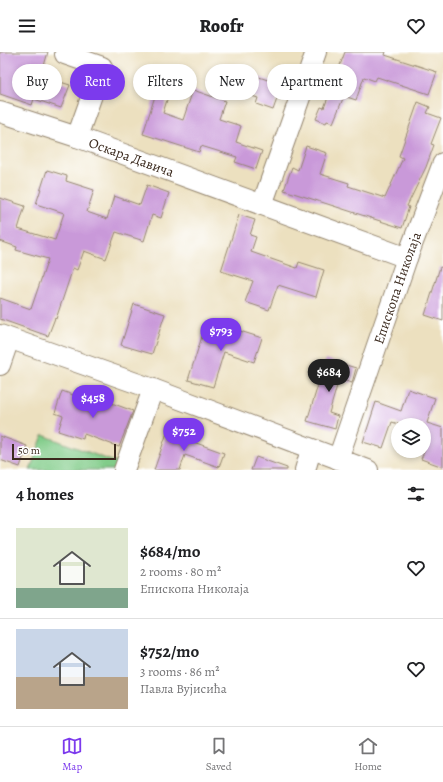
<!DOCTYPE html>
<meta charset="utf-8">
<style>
body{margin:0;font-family:Alegreya,serif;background:#f2f2f2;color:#202124;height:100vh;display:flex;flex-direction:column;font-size:15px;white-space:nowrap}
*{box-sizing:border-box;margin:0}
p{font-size:13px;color:#757577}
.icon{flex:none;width:22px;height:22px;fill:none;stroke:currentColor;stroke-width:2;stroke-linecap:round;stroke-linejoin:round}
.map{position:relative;height:418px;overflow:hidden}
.details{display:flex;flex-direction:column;background:#fff;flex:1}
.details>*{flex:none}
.top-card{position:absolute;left:12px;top:12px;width:419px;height:36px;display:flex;gap:8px}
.buttons{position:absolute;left:391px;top:366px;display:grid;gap:8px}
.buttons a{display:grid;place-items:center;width:40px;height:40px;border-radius:50%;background:#fff;box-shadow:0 2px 6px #0003;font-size:20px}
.scale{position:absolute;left:12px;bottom:10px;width:104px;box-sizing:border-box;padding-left:4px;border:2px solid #3b2a1e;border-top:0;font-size:11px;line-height:14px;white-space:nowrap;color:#3b2a1e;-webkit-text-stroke:3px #fff;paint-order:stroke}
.price{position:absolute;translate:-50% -34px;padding:0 9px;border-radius:14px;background:#7c3aed;color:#fff;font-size:13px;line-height:26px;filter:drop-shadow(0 1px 2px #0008)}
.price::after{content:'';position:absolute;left:50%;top:24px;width:12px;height:9px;margin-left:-6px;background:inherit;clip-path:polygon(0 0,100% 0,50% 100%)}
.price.current{background:#222;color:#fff}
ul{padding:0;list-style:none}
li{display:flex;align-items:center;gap:12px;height:100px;padding:0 16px}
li+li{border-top:1px solid #e0e0e0}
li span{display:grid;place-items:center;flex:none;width:112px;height:80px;border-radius:0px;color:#555}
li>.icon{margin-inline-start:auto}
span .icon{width:48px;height:48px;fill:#fffc;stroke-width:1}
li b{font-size:17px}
h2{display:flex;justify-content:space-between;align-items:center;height:48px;padding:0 16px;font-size:17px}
.tag{padding:0 14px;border-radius:18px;background:#fff;box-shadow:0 2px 6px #0003;font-size:14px;line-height:36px}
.tag.current{background:#7c3aed;color:#fff}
header{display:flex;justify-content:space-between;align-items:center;height:52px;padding:0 16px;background:#fff;font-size:18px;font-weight:800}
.tabs{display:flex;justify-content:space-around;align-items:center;height:56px;border-top:1px solid #e0e0e0;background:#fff;font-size:11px;color:#757577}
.tabs a{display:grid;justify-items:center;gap:2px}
.tabs .current{color:#7c3aed}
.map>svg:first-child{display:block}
.green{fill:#81cc89;stroke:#5e7b54}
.building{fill:#c999d9}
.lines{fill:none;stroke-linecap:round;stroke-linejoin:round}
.minor-casing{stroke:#94856e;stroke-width:22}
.minor{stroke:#fff;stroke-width:20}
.labels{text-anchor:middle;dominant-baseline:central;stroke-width:4;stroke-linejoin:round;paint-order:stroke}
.street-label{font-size:14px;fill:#3b2a1e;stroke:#fff}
</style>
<header><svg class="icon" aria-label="menu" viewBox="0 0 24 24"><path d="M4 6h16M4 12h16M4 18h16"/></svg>Roofr<svg class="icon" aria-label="heart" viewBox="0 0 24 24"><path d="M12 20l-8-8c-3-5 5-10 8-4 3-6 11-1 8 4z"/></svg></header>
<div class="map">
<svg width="443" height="418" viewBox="0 0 443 418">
<rect width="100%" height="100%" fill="#fff"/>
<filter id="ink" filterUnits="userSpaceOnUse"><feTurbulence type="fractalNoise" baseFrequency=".025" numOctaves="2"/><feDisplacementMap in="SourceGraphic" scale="8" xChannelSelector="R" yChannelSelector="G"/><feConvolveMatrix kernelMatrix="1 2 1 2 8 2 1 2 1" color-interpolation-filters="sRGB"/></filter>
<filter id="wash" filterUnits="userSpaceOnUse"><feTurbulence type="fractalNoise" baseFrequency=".012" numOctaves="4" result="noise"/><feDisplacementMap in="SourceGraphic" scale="16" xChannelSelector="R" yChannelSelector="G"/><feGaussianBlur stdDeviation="0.9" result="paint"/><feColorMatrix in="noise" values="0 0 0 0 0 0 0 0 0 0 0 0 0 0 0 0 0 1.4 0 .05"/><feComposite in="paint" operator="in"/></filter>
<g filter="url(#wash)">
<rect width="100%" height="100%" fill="#ece0bf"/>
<path class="green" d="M43 383 117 411 115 418H30Z"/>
<g id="blocks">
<g class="building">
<path d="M0 0H48L41 24 70 33 61 56 34 47 32 53 0 42Z"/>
<path d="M345 0H386L385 3 437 20 429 42 377 25 375 29 364 25 356 48 344 44 333 71 327 69 326 71 316 67 321 55 324 56Z"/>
<path d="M154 22 173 28 163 61 183 68 193 38 225 49 219 67 241 74 236 90 262 99 256 117 235 110 237 105 201 94 199 100 143 82 155 44 148 42Z"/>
<path d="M259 25 282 33 273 58 256 52 258 46 252 44Z"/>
<path d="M418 50 430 55 427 61 441 66 431 92 434 93 426 115 407 154 409 155 402 176 284 138 292 115 298 118 306 94 327 101 320 122 349 131 348 134 385 146 403 106 399 104Z"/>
<path d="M47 118 67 124 66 129 94 138 87 160 107 167 114 144 140 153 147 133 169 141 161 166 152 163 144 189 116 180 106 207 84 199 77 218 73 216 56 267 55 266 48 284 0 267V246L31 257 48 207 16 198 17 195 0 189V146L25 154 18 177 55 188 64 161 36 152Z"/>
<path d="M239 163 255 168 250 183 256 185 251 200 297 216 299 210 324 218 316 245 278 233 269 258 245 250 253 229 221 219Z"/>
<path d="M440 215 443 216V269L425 263Z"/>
<path d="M134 252 165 262 152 302 121 293Z"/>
<path d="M206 272 239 282 240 279 262 286 254 310 224 300 213 335 188 328Z"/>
<path d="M326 307 356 316 352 331 339 327 329 361 338 364 335 377 307 369Z"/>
<path d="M408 337 435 346 427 371 443 376V415L421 407 424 400V373H402L392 370 383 396 363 390 376 350 401 359Z"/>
<path d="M62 339 96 351 98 346 133 359 119 395 84 382 83 387 58 379 63 364 55 361Z"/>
<path d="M169 375 187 381 185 387 224 401 219 415 185 403 180 418H154Z"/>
<path d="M0 384 27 394 20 415 0 408Z"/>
<path d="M256 405 287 416V418H251Z"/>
</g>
</g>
</g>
<g filter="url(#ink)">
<use href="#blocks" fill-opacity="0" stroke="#94856e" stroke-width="1"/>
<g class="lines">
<g class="minor-casing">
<g id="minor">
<path d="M66 0 65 2 102 15 77 85"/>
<path id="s1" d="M0 60 77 85 407 206"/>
<path d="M262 153 316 0"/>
<path d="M0 283 153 337 368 418"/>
<path d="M0 313 9 287"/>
<path id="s2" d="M338 407 407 206 443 111"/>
<path d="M124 418 153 337"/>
<path d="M305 418 311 398"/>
</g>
</g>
<use href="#minor" class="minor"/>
</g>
</g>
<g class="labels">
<g class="street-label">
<text stroke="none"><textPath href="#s1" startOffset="139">Оскара Давича</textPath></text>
<text stroke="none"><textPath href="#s2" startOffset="181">Епископа Николаја</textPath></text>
</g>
</g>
</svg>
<div class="buttons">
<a><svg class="icon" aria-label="layers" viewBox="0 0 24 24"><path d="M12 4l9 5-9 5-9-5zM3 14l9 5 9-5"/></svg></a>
</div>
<div class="scale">50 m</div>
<b class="price" style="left:221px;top:300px">$793</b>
<b class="price current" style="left:329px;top:341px">$684</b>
<b class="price" style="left:93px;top:367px">$458</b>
<b class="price" style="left:184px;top:400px">$752</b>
<div class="top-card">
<a class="tag">Buy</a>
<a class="tag current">Rent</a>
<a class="tag">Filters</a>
<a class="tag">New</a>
<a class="tag">Apartment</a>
</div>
</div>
<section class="details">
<h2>4 homes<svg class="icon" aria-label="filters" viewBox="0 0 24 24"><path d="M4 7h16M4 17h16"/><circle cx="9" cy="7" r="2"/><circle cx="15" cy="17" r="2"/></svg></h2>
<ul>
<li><span style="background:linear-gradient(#dfe7d0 75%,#7fa58c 0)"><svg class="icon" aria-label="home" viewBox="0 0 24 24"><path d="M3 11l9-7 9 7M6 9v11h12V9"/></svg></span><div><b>$684/mo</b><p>2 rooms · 80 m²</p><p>Епископа Николаја</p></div><svg class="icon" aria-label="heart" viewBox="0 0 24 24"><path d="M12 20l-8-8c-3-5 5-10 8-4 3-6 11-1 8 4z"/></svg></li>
<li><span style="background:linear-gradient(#c9d6e8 60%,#b9a48a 0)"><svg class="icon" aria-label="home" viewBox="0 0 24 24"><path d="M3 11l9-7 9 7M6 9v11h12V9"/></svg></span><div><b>$752/mo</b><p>3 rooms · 86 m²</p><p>Павла Вујисића</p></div><svg class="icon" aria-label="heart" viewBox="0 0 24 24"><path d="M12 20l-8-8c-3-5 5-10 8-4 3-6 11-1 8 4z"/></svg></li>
</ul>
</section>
<nav class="tabs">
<a class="current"><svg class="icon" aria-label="map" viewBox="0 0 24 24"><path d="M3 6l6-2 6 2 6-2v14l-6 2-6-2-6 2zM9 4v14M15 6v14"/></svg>Map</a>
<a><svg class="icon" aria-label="saved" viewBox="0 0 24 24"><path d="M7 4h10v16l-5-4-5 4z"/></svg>Saved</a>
<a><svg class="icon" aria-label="home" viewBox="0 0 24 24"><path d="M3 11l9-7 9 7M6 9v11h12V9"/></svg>Home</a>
</nav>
